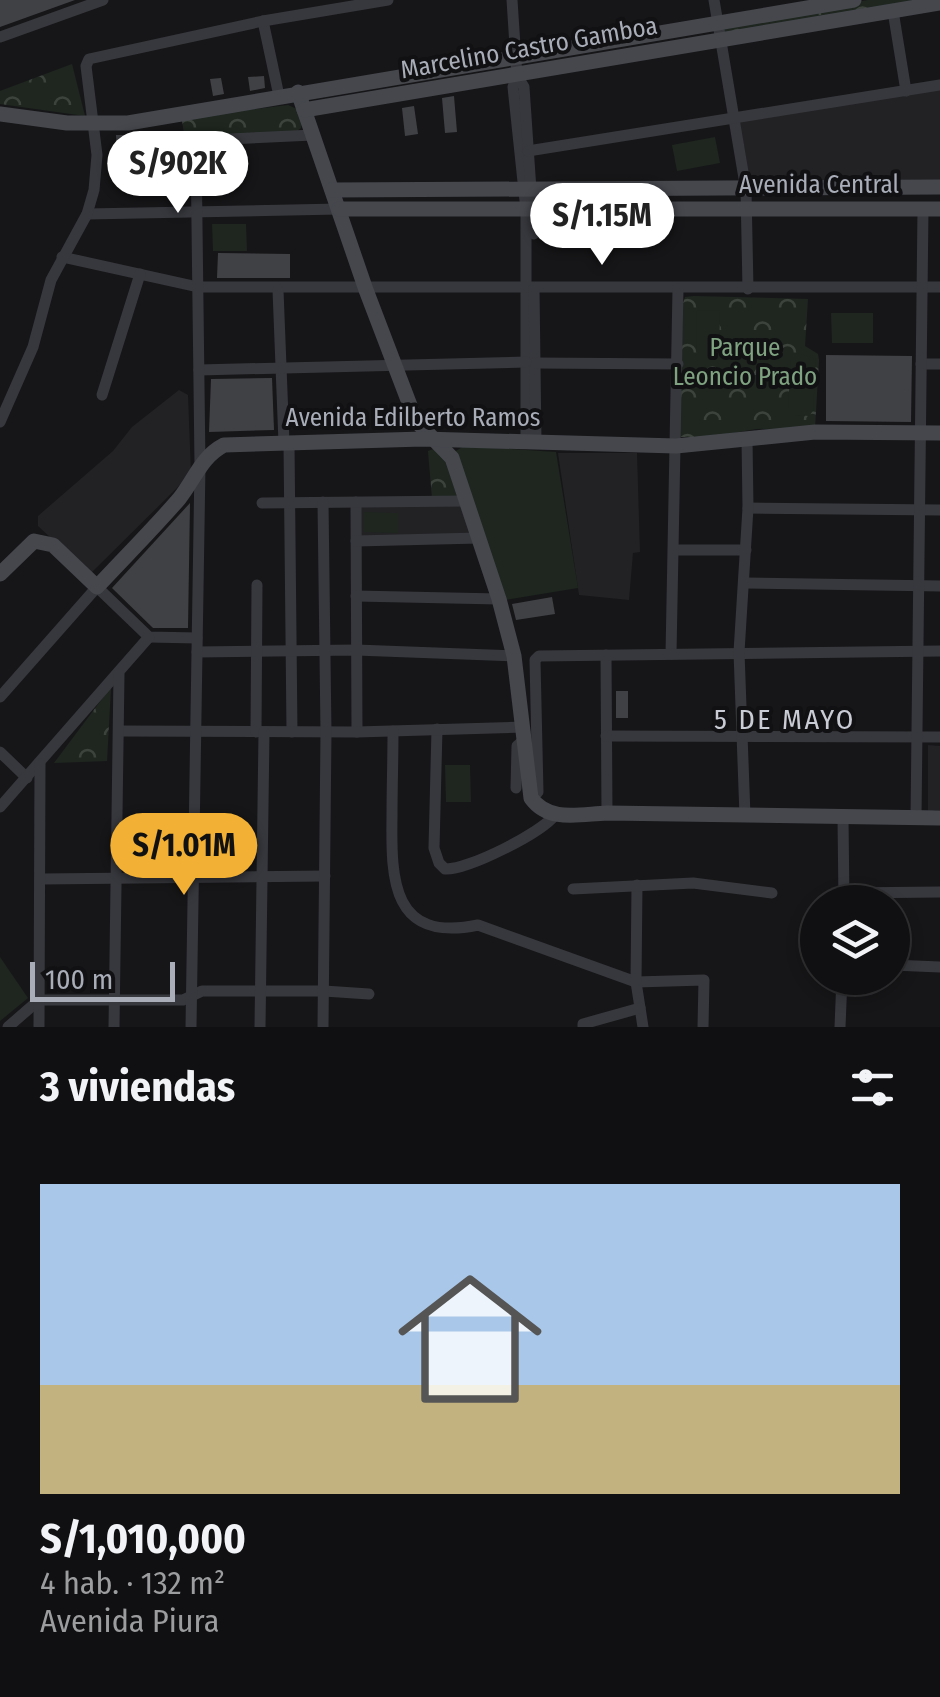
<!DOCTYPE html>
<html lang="es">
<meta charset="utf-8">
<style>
body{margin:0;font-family:"Fira Sans Condensed",sans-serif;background:#19191b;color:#f1f3f6;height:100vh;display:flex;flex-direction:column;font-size:38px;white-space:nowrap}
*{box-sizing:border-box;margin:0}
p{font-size:32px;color:#9c9d9f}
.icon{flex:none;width:55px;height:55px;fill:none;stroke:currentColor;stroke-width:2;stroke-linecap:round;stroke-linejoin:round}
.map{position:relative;height:1027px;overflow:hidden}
.details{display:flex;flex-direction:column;background:#101012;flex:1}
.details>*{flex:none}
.fabs{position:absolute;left:800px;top:885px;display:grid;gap:20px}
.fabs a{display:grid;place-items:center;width:110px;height:110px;border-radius:50%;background:#101012;box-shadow:0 5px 15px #0003,0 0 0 2px #303032;font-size:50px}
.scale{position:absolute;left:30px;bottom:25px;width:145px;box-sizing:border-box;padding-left:10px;border:5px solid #a8adb8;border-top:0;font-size:28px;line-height:35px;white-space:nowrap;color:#a8adb8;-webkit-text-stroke:8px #111113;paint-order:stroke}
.price{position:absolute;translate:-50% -85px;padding:0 22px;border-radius:35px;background:#fff;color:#222;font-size:32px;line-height:65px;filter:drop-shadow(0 2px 5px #0008)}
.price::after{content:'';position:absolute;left:50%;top:60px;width:30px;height:22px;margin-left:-15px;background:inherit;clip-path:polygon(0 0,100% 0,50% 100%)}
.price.on{background:#f2b134;color:#111}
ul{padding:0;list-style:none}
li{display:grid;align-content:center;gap:20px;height:530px;padding:0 40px}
li span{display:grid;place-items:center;height:310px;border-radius:0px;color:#555}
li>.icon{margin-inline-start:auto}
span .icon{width:180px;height:180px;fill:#fffc;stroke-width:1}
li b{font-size:42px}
h2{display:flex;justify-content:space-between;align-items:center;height:120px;padding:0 40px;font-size:42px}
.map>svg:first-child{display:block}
.built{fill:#222225}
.forest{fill:url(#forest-crowns)}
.pitch{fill:#1e261f}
.building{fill:#404145}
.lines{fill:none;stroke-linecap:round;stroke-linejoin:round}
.street{stroke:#37383d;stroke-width:11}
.secondary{stroke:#45474d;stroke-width:15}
.labels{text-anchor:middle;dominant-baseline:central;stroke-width:8;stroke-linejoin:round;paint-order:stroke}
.street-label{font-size:25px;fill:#a8adb8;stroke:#111113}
.park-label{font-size:25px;fill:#7fa381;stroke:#111113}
.neighbourhood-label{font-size:28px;letter-spacing:2.5px;fill:#c9ccd4;stroke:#111113}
</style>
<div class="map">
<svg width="940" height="1027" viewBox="0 0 940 1027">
<defs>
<pattern id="forest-crowns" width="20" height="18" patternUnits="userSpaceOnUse" patternTransform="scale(2.5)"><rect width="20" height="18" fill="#1e261f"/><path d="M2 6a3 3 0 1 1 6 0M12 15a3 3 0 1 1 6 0" fill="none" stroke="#3c433d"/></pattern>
</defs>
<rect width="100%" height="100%" fill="#161618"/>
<g class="built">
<path d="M940 85V189L746 188 738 119Z"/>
<path d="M179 390 188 395 191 474 90 574 38 526V516L113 451 132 427Z"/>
<path d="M558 453H637L640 552 633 553 629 600 579 595Z"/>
<path d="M462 504 472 535 359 536 358 505Z"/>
<path d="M928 745 940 746V810L928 811Z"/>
</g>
<g class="forest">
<path d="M868 0H934L724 34V24Z"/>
<path d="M72 64 85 116 0 104V91Z"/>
<path d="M288 105 299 110 303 118 301 128 292 135 190 137 184 133 182 121 186 118Z"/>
<path d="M694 296 808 299 805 346 818 354 819 360 815 428 756 429 710 437H680L683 303 685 297Z"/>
<path d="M436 448 443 451 457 497 432 498 428 451Z"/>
<path d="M111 687 107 761 54 763Z"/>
</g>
<g class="pitch">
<path d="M715 137 720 163 677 171 672 145Z"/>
<path d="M212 224H246L247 251H213Z"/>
<path d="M697 310 720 311 719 351H696Z"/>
<path d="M831 313H873V343H832Z"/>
<path d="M801 354 816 359 813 411 809 416 796 415 788 409 791 359Z"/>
<path d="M464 446 556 452 578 588 505 600 454 452Z"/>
<path d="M364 512 398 513V533L364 532Z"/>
<path d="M445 765H470L471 802H446Z"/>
<path d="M0 957 28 998 0 1021Z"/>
</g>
<g class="building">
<path d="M0 0H75L0 27Z"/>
<path d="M264 76 265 88 250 91 248 77Z"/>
<path d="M221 78 224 94 213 96 210 79Z"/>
<path d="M454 96 457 132 445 133 442 98Z"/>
<path d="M414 106 418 134 405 136 402 108Z"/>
<path d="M116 135H132L133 151 117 152Z"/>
<path d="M218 253 290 254V278H217Z"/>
<path d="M826 355 912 356 911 422 826 421Z"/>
<path d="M272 378 274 430 209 432 211 379Z"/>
<path d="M190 503 188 628H153L112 588Z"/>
<path d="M552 597 555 614 516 620 512 604Z"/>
<rect x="616" y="691" width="12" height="27"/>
</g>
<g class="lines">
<g class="street">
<path d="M512 0 517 76 513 87 526 210V442"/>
<path d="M714 0 746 190 748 289"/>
<path d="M893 11 906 91"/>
<path d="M263 21 279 96"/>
<path d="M0 37 103 0"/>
<path d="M517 76 524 87 534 234"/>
<path d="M528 151 940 85"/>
<path d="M87 214 339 209"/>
<path d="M62 257 198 287H940"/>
<path d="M534 288 536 442"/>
<path d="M278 290 284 443"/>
<path d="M535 363 678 364"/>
<path d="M921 364H940"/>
<path d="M199 370 526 362"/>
<path d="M102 395 140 274"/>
<path d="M0 422 33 347 51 280 87 214 94 190 97 155 86 66 89 59 263 21 388 0"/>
<path d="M289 443 292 732"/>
<path d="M356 502 357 732"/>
<path d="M262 503 466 501"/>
<path d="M748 508 940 510"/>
<path d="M356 541 479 538"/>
<path d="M674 550H746"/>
<path d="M745 583 940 586"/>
<path d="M356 596 499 599"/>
<path d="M197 652 356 650 514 656"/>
<path d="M671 654 678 289"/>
<path d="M606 655 607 813"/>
<path d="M0 697 97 587 149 637 197 638"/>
<path d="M437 729 434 848 439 863 445 869C468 870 541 833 555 815"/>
<path d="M120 731 357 732 523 727"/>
<path d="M393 731C393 759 392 788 392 817 391 880 392 943 478 925L636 982 704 980 703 1027"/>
<path d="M256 732 257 585"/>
<path d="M606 736 940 737"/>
<path d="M0 752 27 778"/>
<path d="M516 788 517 746 524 740"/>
<path d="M531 798 538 792 535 660 539 656 940 651"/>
<path d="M0 807 149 637"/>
<path d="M745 816 739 652 748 508 747 439"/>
<path d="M843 818 844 902"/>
<path d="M916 818 923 209"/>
<path d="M42 879 325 876"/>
<path d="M637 885 636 982 643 1027"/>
<path d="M573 889 693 883 772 893"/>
<path d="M845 893 940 892"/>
<path d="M892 965 940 967"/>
<path d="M39 1000H183L202 991H324L369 994"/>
<path d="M8 1027 39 1000"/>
<path d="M39 1027 40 764"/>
<path d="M114 1027 119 674"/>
<path d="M191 1027 200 465 196 145 208 140 313 135"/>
<path d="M260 1027 264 732"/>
<path d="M323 1027 326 732 323 502"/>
<path d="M583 1027V1024L640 1008"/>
<path d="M840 1027 842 978"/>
</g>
<g class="secondary">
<path d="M298 92 366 290 416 421 452 458 499 599 514 656 531 798C549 823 580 814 607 813L940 818"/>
<path d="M304 110 940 3"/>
<path d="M0 114 67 123H128L854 0"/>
<path d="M332 190 940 187"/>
<path d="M339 209H940"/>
<path d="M0 574 34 541 53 545 97 587C124 558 153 529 179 499 195 479 201 457 224 445L423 439 676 446 815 432 940 433"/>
</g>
</g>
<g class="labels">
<g class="street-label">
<text transform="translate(529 48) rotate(-10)">Marcelino Castro Gamboa</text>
<text x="819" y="185">Avenida Central</text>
<text x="413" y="418">Avenida Edilberto Ramos</text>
</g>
<g class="park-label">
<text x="745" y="348">Parque<tspan x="745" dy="29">Leoncio Prado</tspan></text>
</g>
<g class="neighbourhood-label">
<text x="785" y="719">5 DE MAYO</text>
</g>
</g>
</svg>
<div class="fabs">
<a><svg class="icon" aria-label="layers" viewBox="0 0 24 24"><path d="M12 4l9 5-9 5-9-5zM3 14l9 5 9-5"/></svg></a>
</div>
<div class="scale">100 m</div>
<b class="price" style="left:178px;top:216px">S/902K</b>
<b class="price" style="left:602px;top:268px">S/1.15M</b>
<b class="price on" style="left:184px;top:898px">S/1.01M</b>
</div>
<section class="details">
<h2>3 viviendas<svg class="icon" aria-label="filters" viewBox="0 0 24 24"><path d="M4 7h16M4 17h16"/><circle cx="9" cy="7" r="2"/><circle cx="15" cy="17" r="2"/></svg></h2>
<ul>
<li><span style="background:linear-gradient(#a9c7e8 65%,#c2b280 0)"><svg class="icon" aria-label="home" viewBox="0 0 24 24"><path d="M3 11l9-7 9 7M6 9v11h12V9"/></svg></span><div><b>S/1,010,000</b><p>4 hab. · 132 m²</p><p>Avenida Piura</p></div></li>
</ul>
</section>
